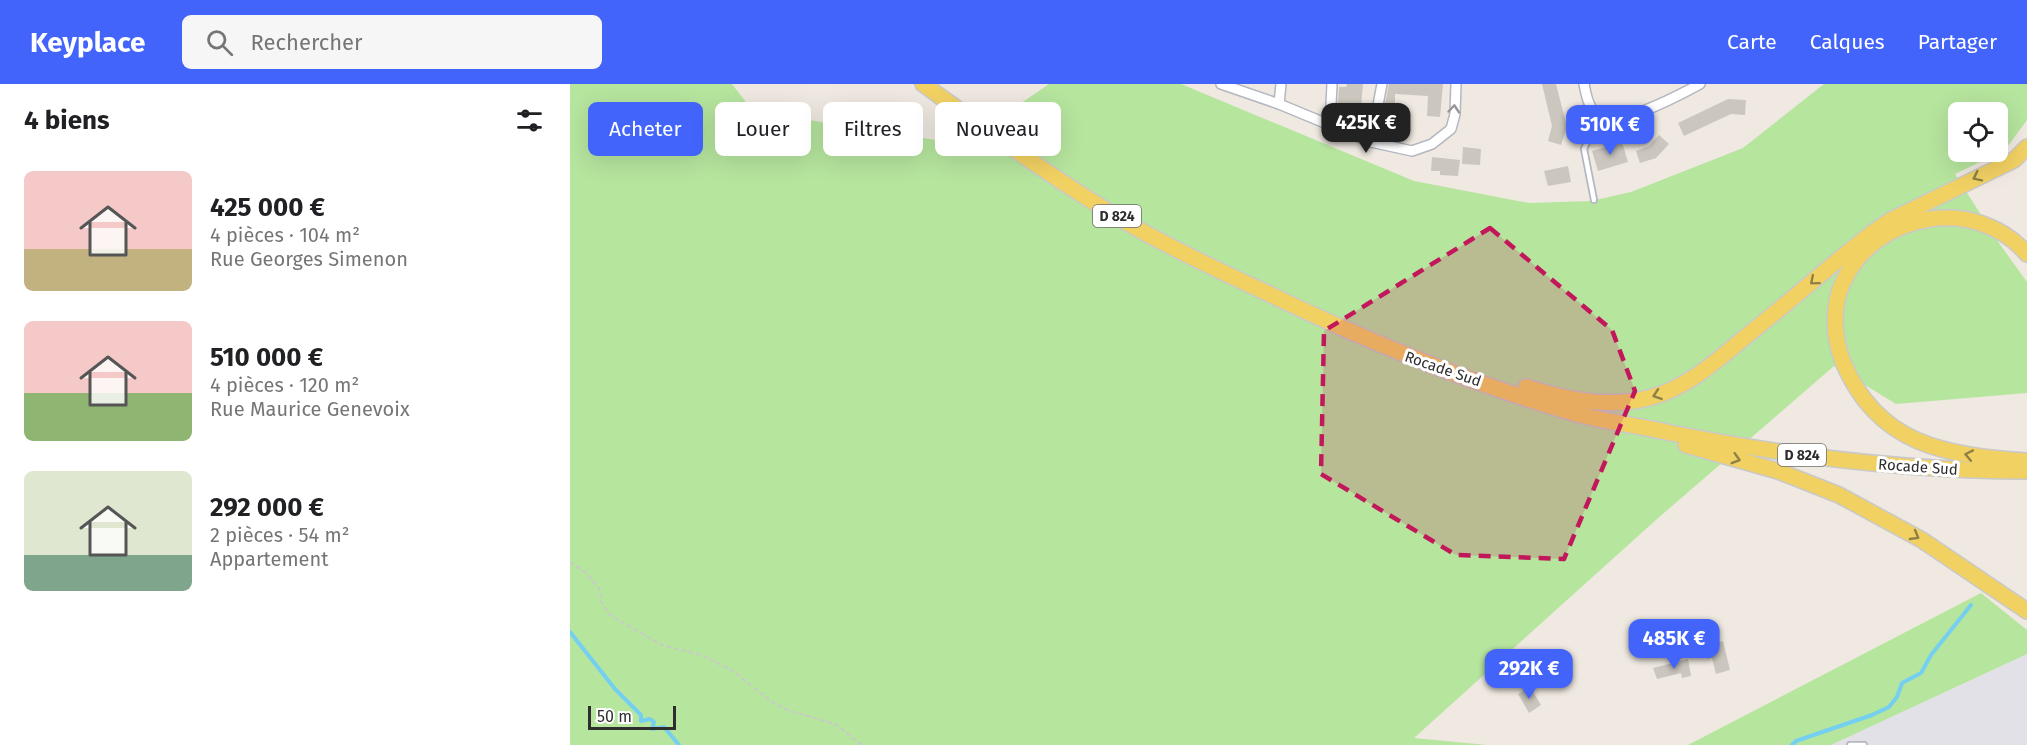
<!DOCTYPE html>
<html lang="fr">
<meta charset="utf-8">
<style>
body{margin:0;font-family:"Fira Sans",sans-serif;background:#f6f6f6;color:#202124;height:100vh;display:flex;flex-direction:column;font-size:22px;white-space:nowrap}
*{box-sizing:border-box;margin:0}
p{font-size:20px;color:#757577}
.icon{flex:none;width:33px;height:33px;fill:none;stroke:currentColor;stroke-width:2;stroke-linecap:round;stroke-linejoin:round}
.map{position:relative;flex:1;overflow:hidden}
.panel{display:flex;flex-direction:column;background:#fff;width:570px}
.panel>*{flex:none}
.guide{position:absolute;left:18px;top:18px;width:570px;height:54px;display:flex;gap:12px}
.buttons{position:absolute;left:1378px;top:18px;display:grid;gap:12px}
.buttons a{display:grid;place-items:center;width:60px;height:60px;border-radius:9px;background:#fff;box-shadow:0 6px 24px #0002;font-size:30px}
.scale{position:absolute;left:18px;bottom:15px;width:88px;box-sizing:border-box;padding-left:6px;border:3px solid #2e2e2e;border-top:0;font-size:16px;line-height:21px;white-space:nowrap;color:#2e2e2e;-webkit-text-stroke:4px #fff;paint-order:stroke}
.price{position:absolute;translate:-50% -51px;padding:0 14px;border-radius:12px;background:#4264fb;color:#fff;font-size:20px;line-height:39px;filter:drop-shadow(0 2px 3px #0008)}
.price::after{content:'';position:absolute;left:50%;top:36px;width:18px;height:14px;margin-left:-9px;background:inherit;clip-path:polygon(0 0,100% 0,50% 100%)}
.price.on{background:#222;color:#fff}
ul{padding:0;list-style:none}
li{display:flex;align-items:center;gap:18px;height:150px;padding:0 24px}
li span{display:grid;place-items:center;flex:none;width:168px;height:120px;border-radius:9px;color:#555}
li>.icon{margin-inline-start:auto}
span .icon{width:72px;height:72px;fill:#fffc;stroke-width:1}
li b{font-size:26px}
h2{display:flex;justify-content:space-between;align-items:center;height:72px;padding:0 24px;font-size:26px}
.chip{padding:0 21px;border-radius:9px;background:#fff;box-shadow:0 6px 24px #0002;font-size:21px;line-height:54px}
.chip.on{background:#4264fb;color:#fff}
header{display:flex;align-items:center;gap:36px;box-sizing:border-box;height:84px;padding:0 30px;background:#4264fb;color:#fff}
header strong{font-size:28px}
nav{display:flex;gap:33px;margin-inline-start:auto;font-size:21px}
.search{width:420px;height:54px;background:#f6f6f6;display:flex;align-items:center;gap:15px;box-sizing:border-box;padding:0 21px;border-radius:9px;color:#757577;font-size:22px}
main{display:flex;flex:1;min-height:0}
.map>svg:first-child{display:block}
.industrial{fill:#e3e1e8}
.green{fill:#b6e59e;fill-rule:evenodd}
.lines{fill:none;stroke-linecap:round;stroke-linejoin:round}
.stream{stroke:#75cff0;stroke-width:4}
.building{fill:#cbc7bf}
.lane-casing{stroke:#b4b7c1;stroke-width:8}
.street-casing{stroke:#b4b7c1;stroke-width:12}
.primary-casing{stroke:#c9c9c9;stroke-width:18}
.path{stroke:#c9c9c9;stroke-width:2;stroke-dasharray:4.5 3;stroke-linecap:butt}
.lane{stroke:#fff;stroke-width:4.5}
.street{stroke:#fff;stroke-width:9}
.primary{stroke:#f2d163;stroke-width:15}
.oneway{stroke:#969696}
.oneway2{stroke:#908048}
.marked{fill:#c2185b;fill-opacity:0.2;stroke:#c2185b;stroke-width:4.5;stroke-dasharray:12 8;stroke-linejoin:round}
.labels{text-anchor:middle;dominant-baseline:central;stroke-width:6;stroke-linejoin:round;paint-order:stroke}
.shield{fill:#fff;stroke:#6d6d6d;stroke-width:1.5}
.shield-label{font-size:14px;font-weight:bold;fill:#2e2e2e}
.street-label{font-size:15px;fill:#2e2e2e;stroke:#fff}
</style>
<header>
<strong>Keyplace</strong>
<div class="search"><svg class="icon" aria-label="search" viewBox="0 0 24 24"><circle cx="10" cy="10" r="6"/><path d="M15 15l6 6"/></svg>Rechercher</div>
<nav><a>Carte</a><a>Calques</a><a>Partager</a></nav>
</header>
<main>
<section class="panel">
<h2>4 biens<svg class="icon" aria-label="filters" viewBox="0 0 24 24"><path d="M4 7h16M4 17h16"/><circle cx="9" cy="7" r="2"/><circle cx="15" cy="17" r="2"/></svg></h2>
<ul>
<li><span style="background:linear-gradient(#f6c9c9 65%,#c2b280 0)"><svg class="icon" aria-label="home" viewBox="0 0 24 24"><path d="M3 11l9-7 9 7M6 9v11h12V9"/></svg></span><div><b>425 000 €</b><p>4 pièces · 104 m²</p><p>Rue Georges Simenon</p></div></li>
<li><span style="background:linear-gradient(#f6c9c9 60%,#8fb573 0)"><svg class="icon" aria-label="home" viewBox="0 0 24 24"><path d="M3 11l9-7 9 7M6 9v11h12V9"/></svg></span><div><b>510 000 €</b><p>4 pièces · 120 m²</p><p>Rue Maurice Genevoix</p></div></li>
<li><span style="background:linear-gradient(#dfe7d0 70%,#7fa58c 0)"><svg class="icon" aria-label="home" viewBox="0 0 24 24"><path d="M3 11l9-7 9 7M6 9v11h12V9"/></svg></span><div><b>292 000 €</b><p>2 pièces · 54 m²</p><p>Appartement</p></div></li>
</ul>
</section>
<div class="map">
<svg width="1457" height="661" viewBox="0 0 1457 661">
<rect width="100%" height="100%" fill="#efe9e1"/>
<path class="industrial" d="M1457 570V661H1261Z"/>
<g class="green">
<path d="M0 0H162L183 27 391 60 479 0H611L844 97 959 119 1021 117 1061 108 1173 64 1254 0H1457V36L1435 66 1385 90 1429 159 1457 198V309L1326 320 1264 282 1087 435 844 654 917 661H0ZM1389 28H1428V68H1389Z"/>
<path d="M1411 509 1457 546V570L1261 661H1118Z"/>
</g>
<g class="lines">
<g class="stream">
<path d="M0 548 45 605 71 631V637L80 635 84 638 82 645 94 643 109 661"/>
<path d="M1222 661 1226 657 1302 631 1319 623 1327 613 1332 599 1351 589 1361 571 1401 521"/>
</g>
</g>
<g class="building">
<path d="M777 0H793L790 35 767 33 769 3H776Z"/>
<path d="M819 0H873L870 33 857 32 858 12 825 10V21L815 20Z"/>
<path d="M972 0H986L997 43 991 61 978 57 982 42Z"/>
<path d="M1158 15 1176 16 1175 31 1161 30 1114 52 1108 39Z"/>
<path d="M816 32 840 33 839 42 816 41Z"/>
<path d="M1089 51 1099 60 1086 74 1070 79 1066 67 1079 62Z"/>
<path d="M1052 58 1058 78 1028 87 1022 67Z"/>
<path d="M893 63 911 65 910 81 892 80Z"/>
<path d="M862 73 890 76 888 92 870 91V87H861Z"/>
<path d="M998 82 1001 98 978 102 974 87Z"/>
<path d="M1153 557 1160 586 1146 590 1142 574 1138 575 1135 562Z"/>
<path d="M1118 575 1121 592 1112 594 1111 589 1087 595 1083 584Z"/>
<path d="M960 603 971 621 959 629 948 610Z"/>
</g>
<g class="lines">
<g class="lane-casing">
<g id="lane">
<path d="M1024 116 1014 65 1029 32"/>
<path d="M1280 661H1294"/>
</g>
</g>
<g class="street-casing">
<g id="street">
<path d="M651 0 709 20 801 58 842 67 862 60 881 45 885 30 886 0"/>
<path d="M1014 0C1016 10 1018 22 1026 30 1045 47 1111 10 1130 0"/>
<path d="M709 20 711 0"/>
<path d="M760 41 762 0"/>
<path d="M801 58 812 0"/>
</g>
</g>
<g class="primary-casing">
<g id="primary">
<path d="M353 0C421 49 489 99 561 141 604 166 650 187 695 208 796 257 899 299 1007 330 1037 338 1070 342 1101 349 1218 372 1337 387 1457 387"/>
<path d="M1457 170C1406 111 1306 127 1273 198 1262 222 1263 253 1273 278 1308 362 1376 371 1457 377"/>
<path d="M956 303C997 316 1041 325 1082 313 1118 303 1146 277 1174 254 1217 220 1258 183 1302 149L1321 136 1444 76 1457 63"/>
<path d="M1116 361 1208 387 1269 411 1352 456 1457 527"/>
</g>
</g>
<path class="path" d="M0 478 15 488 31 507 30 516 40 531 92 561 131 571 162 586 203 619 220 627 265 640 292 661"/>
<use href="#lane" class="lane"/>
<use href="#street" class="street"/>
<use href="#primary" class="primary"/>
</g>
<defs><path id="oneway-chevron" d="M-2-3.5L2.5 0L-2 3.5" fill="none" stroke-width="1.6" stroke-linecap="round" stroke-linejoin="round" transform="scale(1.5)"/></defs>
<use class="oneway" href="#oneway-chevron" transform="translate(884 25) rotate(-85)"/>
<g class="oneway2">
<use href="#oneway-chevron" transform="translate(1407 93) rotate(154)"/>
<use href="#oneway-chevron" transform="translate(1244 197) rotate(140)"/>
<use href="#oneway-chevron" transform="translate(1087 311) rotate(161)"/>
<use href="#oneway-chevron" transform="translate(1399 371) rotate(-169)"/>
<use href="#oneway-chevron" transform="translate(1166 375) rotate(16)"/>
<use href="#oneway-chevron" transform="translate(1345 452) rotate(30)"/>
</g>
<path class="marked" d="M920 144 1042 246 1065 307 994 475 886 471 751 390 754 247Z"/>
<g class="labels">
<g class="shield">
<rect x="523" y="121" width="48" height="22" rx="4.5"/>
<rect x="1208" y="360" width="48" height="22" rx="4.5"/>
</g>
<g class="shield-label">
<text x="547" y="132">D 824</text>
<text x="1232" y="371">D 824</text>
</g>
<g class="street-label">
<text transform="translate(873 285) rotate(19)">Rocade Sud</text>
<text transform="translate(1348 383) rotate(4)">Rocade Sud</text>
</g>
</g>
</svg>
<div class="buttons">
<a><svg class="icon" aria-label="locate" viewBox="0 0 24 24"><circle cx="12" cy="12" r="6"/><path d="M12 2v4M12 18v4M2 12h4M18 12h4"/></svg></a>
</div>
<div class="scale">50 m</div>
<b class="price on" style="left:796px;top:70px">425K €</b>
<b class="price" style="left:1040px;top:72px">510K €</b>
<b class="price" style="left:1104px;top:586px">485K €</b>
<b class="price" style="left:959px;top:616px">292K €</b>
<div class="guide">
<a class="chip on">Acheter</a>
<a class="chip">Louer</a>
<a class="chip">Filtres</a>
<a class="chip">Nouveau</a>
</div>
</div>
</main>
